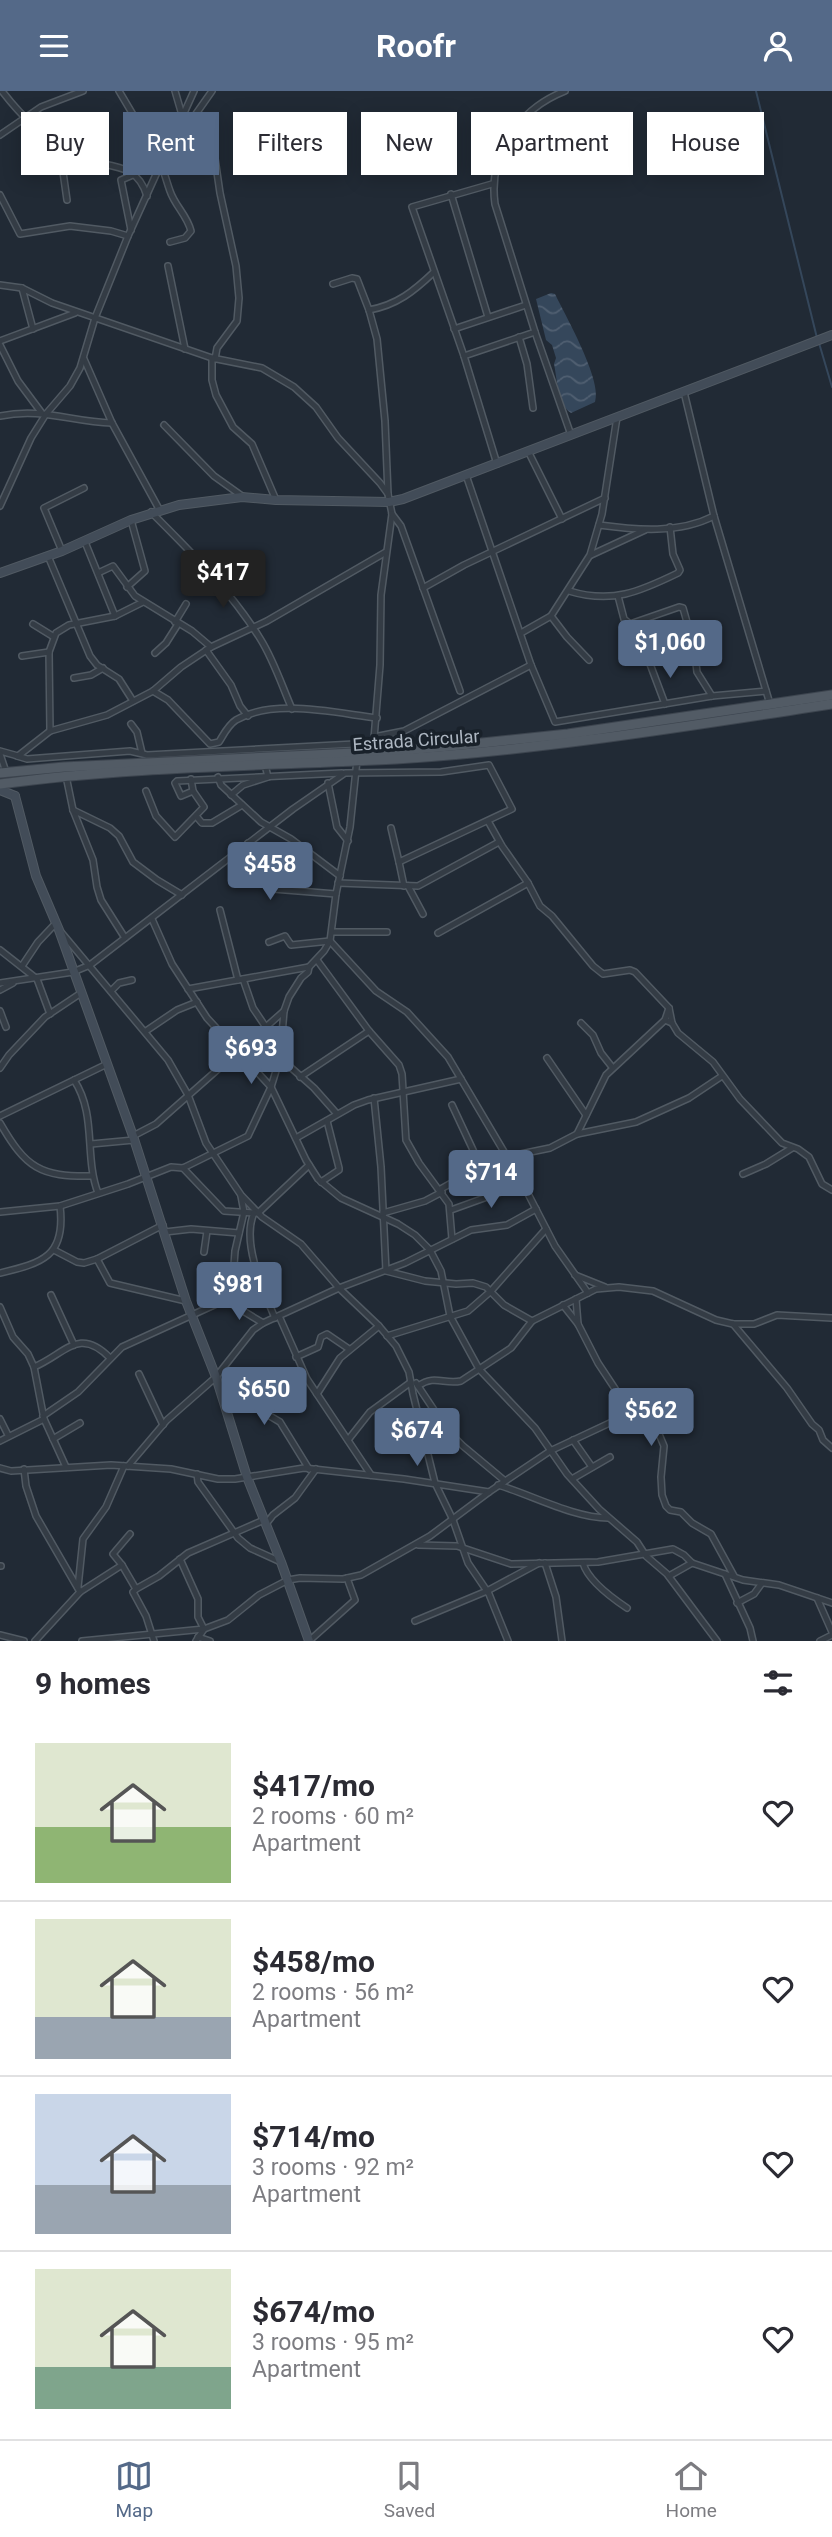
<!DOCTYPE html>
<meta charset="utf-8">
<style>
body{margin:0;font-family:Roboto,sans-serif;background:#f7f7f7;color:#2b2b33;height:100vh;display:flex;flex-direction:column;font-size:26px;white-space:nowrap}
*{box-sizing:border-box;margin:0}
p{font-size:23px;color:#7c7c81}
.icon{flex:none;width:38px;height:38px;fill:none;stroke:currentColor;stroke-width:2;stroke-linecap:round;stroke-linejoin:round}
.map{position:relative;height:1550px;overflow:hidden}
.side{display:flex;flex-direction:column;background:#fff;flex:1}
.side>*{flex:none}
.guide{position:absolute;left:21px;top:21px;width:791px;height:63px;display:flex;gap:14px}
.price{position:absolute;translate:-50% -60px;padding:0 16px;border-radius:7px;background:#546988;color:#fff;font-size:23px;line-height:46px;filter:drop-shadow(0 2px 4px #0008)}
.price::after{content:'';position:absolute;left:50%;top:42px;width:21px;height:16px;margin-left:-10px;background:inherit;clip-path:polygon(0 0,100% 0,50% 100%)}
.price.on{background:#222;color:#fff}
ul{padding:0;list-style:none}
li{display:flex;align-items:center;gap:21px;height:175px;padding:0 35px}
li+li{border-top:2px solid #e1e1e2}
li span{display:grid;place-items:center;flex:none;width:196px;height:140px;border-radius:0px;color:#555}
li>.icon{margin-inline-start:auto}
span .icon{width:84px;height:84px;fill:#fffc;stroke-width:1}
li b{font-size:30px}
h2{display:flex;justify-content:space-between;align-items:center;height:84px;padding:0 35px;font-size:30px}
.tag{padding:0 24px;border-radius:0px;background:#fff;box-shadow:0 4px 18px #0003;font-size:24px;line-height:63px}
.tag.on{background:#546988;color:#fff}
header{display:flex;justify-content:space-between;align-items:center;height:91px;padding:0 35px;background:#546988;color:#fff;font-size:32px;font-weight:700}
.dock{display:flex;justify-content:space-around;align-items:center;height:98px;border-top:2px solid #e1e1e2;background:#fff;font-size:19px;color:#7c7c81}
.dock a{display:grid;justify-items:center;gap:4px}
.dock .on{color:#546988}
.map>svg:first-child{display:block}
.water{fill:url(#water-waves)}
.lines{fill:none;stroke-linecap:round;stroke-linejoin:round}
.stream{stroke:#35475b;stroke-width:2}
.street-casing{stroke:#515a63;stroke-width:8}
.secondary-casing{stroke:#515a63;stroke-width:10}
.primary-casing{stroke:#3d454f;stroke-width:11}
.street{stroke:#343c45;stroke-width:5}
.secondary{stroke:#424c58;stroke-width:8}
.primary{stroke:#525b65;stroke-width:9}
.labels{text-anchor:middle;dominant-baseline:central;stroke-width:7;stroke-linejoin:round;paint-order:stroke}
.street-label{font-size:18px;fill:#aeb7c2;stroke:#19212a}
</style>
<header><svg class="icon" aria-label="menu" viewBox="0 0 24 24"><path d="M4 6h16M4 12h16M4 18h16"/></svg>Roofr<svg class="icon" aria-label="person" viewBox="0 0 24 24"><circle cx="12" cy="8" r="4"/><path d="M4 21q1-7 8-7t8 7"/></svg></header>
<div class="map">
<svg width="832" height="1550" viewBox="0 0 832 1550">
<defs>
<pattern id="water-waves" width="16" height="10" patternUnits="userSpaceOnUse" patternTransform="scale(1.75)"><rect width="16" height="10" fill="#35475b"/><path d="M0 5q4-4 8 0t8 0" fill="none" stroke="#505f71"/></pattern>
</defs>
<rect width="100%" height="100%" fill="#212a35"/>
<path class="water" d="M551 202 555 203C565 224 603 290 595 311L571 322C558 314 557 287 554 273L556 267 552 254 546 249 536 208Z"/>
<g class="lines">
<g class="stream">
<path d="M756 0 817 247"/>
<path d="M819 252 832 296"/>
</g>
<g class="street-casing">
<g id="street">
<path d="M2 0C21 25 43 46 71 63 100 80 135 65 147 105"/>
<path d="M119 0 161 71"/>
<path d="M175 0 182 24"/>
<path d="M0 44 41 16 83 0"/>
<path d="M179 47 212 0"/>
<path d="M171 50 203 44 213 54 220 102 236 175 239 207 237 230 217 257 215 268"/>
<path d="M161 74C165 83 167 92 170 100 175 115 187 124 191 140L185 147 170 151"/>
<path d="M451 103 488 226"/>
<path d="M0 104 20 143 70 135 111 140 128 145"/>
<path d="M67 109 63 81 81 67"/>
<path d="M131 139 121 89 135 83"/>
<path d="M168 175 185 258"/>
<path d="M333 193 352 187 357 188 369 219 377 248 385 330 388 403"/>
<path d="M0 194 22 197 52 212 212 267 262 277 294 296 316 316 338 347 380 392 388 403 392 423 381 504 380 574 373 660"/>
<path d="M22 197 33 238"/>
<path d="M369 219C397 214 414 200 434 181"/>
<path d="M454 238 526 214"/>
<path d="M535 241 571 344"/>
<path d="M519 246 527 273 533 317"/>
<path d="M0 250 75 222"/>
<path d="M0 254 18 290 41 321"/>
<path d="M464 265 412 116 492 93"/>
<path d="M212 267V289L216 304 233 336 252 353 276 409"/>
<path d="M84 268 112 332 159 418"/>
<path d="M684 301 714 425 770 613"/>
<path d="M0 325C42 316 71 331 112 332"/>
<path d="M164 334 214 385 242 405"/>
<path d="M528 360 562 428"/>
<path d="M497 373 464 265 535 241 495 113C488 63 519 18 565 0"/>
<path d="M466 384 531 574 555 631 712 605 766 600"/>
<path d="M0 415 31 347 46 323 70 295 80 277 95 227 128 145 194 0"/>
<path d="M151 421C191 461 231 500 261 549 274 570 282 595 292 618"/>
<path d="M392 423 401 435 460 600"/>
<path d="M599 434C636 439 679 443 714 425"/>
<path d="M85 451 115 525"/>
<path d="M62 460 44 417 84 397"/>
<path d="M591 464 645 439"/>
<path d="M48 465 90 565 97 574 119 588 133 610"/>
<path d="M98 482 113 475 135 505 192 540 211 556"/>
<path d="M127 496 145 480 131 429"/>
<path d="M423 497 464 474 605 407"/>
<path d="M569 500C612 513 639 501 678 482L680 479 673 463 670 436"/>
<path d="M618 505 624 528 630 533 679 516 683 517 694 556 697 581 712 605"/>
<path d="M551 525 567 546 589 569"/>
<path d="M175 531 186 513"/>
<path d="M33 533 54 546"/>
<path d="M521 542 551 525 590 464 602 423 617 326"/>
<path d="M206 559 231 594 240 615 248 625"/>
<path d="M155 562 166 552 178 533"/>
<path d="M22 565 49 561"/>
<path d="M650 573 665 613"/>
<path d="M74 587 91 584 103 577"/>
<path d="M153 600 168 609 210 653 219 651C224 643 228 634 236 629 274 607 335 622 377 627"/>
<path d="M131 633 137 641 142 662"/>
<path d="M50 640 49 561 56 542 69 534 115 525 143 511"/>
<path d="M374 646 404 640 531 574"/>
<path d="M0 660 18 665 50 640 107 624 153 600 181 576 211 556 267 530 386 461"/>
<path d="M0 663 6 681"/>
<path d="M17 665 27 668 130 660 147 664 374 652"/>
<path d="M66 685 73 719 93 769 97 796 101 809 125 847"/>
<path d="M218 686 221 694 261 731 291 748 340 785"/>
<path d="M328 692 337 736 348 750"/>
<path d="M146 700 156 725 175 746 204 716 193 700 191 688"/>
<path d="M193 700 181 705 175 692 177 690 342 682"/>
<path d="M231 704 243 694 268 686 265 674"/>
<path d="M73 719 110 737 119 745 133 771 157 789 182 804"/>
<path d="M196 725 202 732H212L242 714"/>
<path d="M488 730 502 755 528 792 540 815 552 825 593 875 603 883 630 879 635 881 669 917 672 932"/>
<path d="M391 737 399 771"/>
<path d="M248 752 273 798 336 803"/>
<path d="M338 792 418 795 499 751"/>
<path d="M408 795 423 823"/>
<path d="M220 819 238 889"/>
<path d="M152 828 172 873 207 927 271 996 306 1069 318 1088 341 1107 398 1133 415 1144 430 1159 441 1180 450 1225 479 1278 535 1337 567 1383 599 1418 637 1451 646 1465 667 1483 717 1550"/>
<path d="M61 841 168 969 188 1004 206 1052 241 1104 262 1126 301 1153 339 1197 379 1235 396 1255 409 1281 413 1303 435 1392 453 1429 468 1472 489 1503 508 1550"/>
<path d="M332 841H387"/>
<path d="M438 842 528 792"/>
<path d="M330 850 376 900 407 921 448 966 523 1093 555 1155 588 1202"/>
<path d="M269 851 285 845 291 854 330 850"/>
<path d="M0 859 37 888 50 923"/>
<path d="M317 869 369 940 399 974 402 983 406 1049 419 1072 449 1113 452 1148"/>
<path d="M22 875 38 851 56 832"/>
<path d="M243 888 253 917 282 960"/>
<path d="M0 892 73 881 90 874 293 718 345 682 441 681 489 674 512 718 399 771 404 795"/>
<path d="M188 898 309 876 324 860 330 850 336 803 350 736 357 669"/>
<path d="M0 899 13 892"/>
<path d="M111 900 119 892 132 889"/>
<path d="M0 920 6 936"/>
<path d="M665 929 672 932 678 942 713 971 740 1008 782 1052 798 1058 809 1066 822 1093 832 1099"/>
<path d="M581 932 593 944 601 962 612 976"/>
<path d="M146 940 177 919 197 911"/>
<path d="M280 967 314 997 337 1023"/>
<path d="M547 967 586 1024"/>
<path d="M0 977 9 964 45 926 81 902"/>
<path d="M300 986 369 940"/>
<path d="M74 989C97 1024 84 1065 98 1102"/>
<path d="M374 1007 381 1076 386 1180 425 1190 456 1193 473 1192 486 1196 504 1214 532 1230"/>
<path d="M452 1014 480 1074"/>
<path d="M0 1025 107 973"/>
<path d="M0 1032C26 1077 40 1086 92 1085"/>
<path d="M577 1043 606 984 665 929 669 917"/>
<path d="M133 1045 156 1033 284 920"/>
<path d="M296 1047 354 1014 368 1009 461 988"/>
<path d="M91 1053 134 1049"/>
<path d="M506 1066 550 1057 577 1043 636 1031 689 1007 722 985"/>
<path d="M183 1077 224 1120 254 1122H258L309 1074"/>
<path d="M743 1083 766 1073 792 1057"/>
<path d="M321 1091 339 1079V1077L327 1030"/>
<path d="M439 1099 503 1063"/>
<path d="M451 1119 523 1093"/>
<path d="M0 1121 60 1115 128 1093 171 1076 183 1077 248 1045 271 996 280 967 284 920 289 906 301 887 308 881 309 876"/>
<path d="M254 1122C241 1151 263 1199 275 1227"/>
<path d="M383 1122 425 1110 442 1101"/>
<path d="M165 1141 191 1138 239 1142"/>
<path d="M54 1159 77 1171 84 1172 97 1168 163 1134"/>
<path d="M204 1161 207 1140"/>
<path d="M97 1168 110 1192 186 1210"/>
<path d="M0 1182C43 1172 66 1165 60 1115"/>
<path d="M575 1184 605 1196"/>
<path d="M51 1204 74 1254"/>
<path d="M576 1208 578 1233"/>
<path d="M225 1209 263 1232"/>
<path d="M563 1214 578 1233 598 1272 631 1322 643 1328 659 1343 664 1355 661 1386 662 1404 666 1415 670 1419 681 1421 692 1432 711 1443 734 1485"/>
<path d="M0 1216 13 1246 28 1263 34 1276 44 1328 66 1376"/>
<path d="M279 1225 307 1288 371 1384"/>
<path d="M733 1233 787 1297 812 1333 819 1339 823 1349 832 1357"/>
<path d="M387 1245 468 1220 491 1200 546 1138"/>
<path d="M296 1266 318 1256 321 1246 327 1243 349 1258"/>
<path d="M34 1276C65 1263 79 1235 110 1267"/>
<path d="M139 1283 163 1334"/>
<path d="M416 1292 448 1340 463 1355 505 1390"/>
<path d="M219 1295 280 1331 309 1378"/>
<path d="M418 1295C435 1283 444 1294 461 1290L511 1257 532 1230 596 1198 619 1196 653 1200 716 1229 733 1233H754L777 1224 832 1227"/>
<path d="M317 1303 340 1267 379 1235"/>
<path d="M43 1325 78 1301 122 1256 225 1209 233 1189 235 1160 244 1121 241 1105"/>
<path d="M0 1328 8 1344"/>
<path d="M53 1348 80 1332"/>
<path d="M348 1349 370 1321 411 1291"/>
<path d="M573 1349 592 1376"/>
<path d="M0 1350 44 1328"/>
<path d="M128 1375 167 1329 216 1286 253 1239 263 1232 339 1197 405 1172 471 1139 507 1134 536 1118"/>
<path d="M0 1377 11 1380 111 1374 171 1378 218 1388H235L304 1377 404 1388 489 1401"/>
<path d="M24 1378 26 1395 36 1425 80 1501 122 1474 136 1498 159 1485 188 1462 264 1429"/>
<path d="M197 1383 198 1391 238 1447 250 1457 281 1471"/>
<path d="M572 1388 610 1366"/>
<path d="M498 1394C532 1404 574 1427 608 1427"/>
<path d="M266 1433 273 1424 295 1407 316 1378"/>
<path d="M418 1454 457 1455 511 1473 598 1471 673 1458 684 1464 692 1472"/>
<path d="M180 1468 198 1508V1526L204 1538 196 1550"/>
<path d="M545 1472 556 1506 562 1550"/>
<path d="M583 1472C588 1490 612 1507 627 1517"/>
<path d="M122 1474 113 1463 130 1443"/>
<path d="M0 1475H1"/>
<path d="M725 1483 750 1537 753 1550"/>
<path d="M669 1485 692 1472 743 1489 779 1494 832 1512"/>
<path d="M78 1496 83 1448 106 1416 124 1375"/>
<path d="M136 1498 133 1501 146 1525 154 1550"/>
<path d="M817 1507 832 1541"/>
<path d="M737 1512 754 1503 762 1492"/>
<path d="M415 1530 487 1500 539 1472"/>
<path d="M0 1544 24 1550"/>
<path d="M198 1546 210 1550"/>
<path d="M35 1550 80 1501"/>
<path d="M82 1550 204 1538 228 1529 259 1504 288 1489 300 1487 343 1488 361 1484 430 1445 489 1401 550 1360 631 1322"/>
<path d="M309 1550 355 1509 347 1487"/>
<path d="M820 1550 832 1544"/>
</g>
</g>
<g class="secondary-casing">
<g id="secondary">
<path d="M0 482 62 460 131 429 179 414 242 406 276 409 389 411 403 408 832 244"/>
<path d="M0 699 15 705"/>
<path d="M15 705 36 785 59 839 133 1045 186 1210 216 1286 247 1386 281 1471 309 1550"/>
</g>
</g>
<g class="primary-casing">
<g id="primary">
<path d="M0 682 64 676 396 660 482 652 568 643 832 604"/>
<path d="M0 693C131 675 264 675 396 668 542 659 688 635 832 613"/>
</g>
</g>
<use href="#street" class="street"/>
<use href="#secondary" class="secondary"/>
<use href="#primary" class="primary"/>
</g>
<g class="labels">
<g class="street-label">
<text transform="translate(416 649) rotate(-4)">Estrada Circular</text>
</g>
</g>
</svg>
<b class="price on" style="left:223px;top:519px">$417</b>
<b class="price" style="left:670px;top:589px">$1,060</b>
<b class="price" style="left:270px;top:811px">$458</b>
<b class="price" style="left:251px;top:995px">$693</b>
<b class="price" style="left:491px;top:1119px">$714</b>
<b class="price" style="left:239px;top:1231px">$981</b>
<b class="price" style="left:264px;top:1336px">$650</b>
<b class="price" style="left:651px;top:1357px">$562</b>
<b class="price" style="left:417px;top:1377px">$674</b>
<div class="guide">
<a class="tag">Buy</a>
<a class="tag on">Rent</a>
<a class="tag">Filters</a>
<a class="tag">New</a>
<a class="tag">Apartment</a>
<a class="tag">House</a>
</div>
</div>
<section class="side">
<h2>9 homes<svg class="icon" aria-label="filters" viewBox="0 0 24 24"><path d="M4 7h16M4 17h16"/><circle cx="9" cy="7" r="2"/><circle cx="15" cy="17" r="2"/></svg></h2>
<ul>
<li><span style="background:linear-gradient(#dfe7d0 60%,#8fb573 0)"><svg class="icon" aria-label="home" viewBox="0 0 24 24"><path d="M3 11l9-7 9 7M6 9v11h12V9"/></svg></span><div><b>$417/mo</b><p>2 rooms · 60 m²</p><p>Apartment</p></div><svg class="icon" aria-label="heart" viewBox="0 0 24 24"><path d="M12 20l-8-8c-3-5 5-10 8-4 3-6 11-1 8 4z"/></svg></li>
<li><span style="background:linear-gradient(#dfe7d0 70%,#9aa5b1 0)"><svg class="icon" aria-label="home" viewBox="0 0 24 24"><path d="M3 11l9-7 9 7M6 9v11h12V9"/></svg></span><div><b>$458/mo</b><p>2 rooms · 56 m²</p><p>Apartment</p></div><svg class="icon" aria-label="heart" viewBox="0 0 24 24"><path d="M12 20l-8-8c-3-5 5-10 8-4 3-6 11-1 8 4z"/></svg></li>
<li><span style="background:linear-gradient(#c9d6e8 65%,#9aa5b1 0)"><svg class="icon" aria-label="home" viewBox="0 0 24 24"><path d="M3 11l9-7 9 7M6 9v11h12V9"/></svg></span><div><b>$714/mo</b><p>3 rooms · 92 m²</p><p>Apartment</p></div><svg class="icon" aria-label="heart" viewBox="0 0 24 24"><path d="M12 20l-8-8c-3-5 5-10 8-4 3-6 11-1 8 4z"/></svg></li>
<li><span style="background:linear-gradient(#dfe7d0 70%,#7fa58c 0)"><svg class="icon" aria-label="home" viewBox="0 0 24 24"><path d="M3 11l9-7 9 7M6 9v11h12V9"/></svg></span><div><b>$674/mo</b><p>3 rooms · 95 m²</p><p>Apartment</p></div><svg class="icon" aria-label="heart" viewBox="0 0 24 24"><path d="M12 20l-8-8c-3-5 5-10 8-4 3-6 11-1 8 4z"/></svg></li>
</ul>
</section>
<nav class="dock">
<a class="on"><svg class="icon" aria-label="map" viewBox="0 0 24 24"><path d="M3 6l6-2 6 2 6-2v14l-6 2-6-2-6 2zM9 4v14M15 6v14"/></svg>Map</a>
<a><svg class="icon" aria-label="saved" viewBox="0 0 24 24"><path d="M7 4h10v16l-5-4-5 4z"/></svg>Saved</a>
<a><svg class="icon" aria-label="home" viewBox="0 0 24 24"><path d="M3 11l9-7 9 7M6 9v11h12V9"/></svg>Home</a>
</nav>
